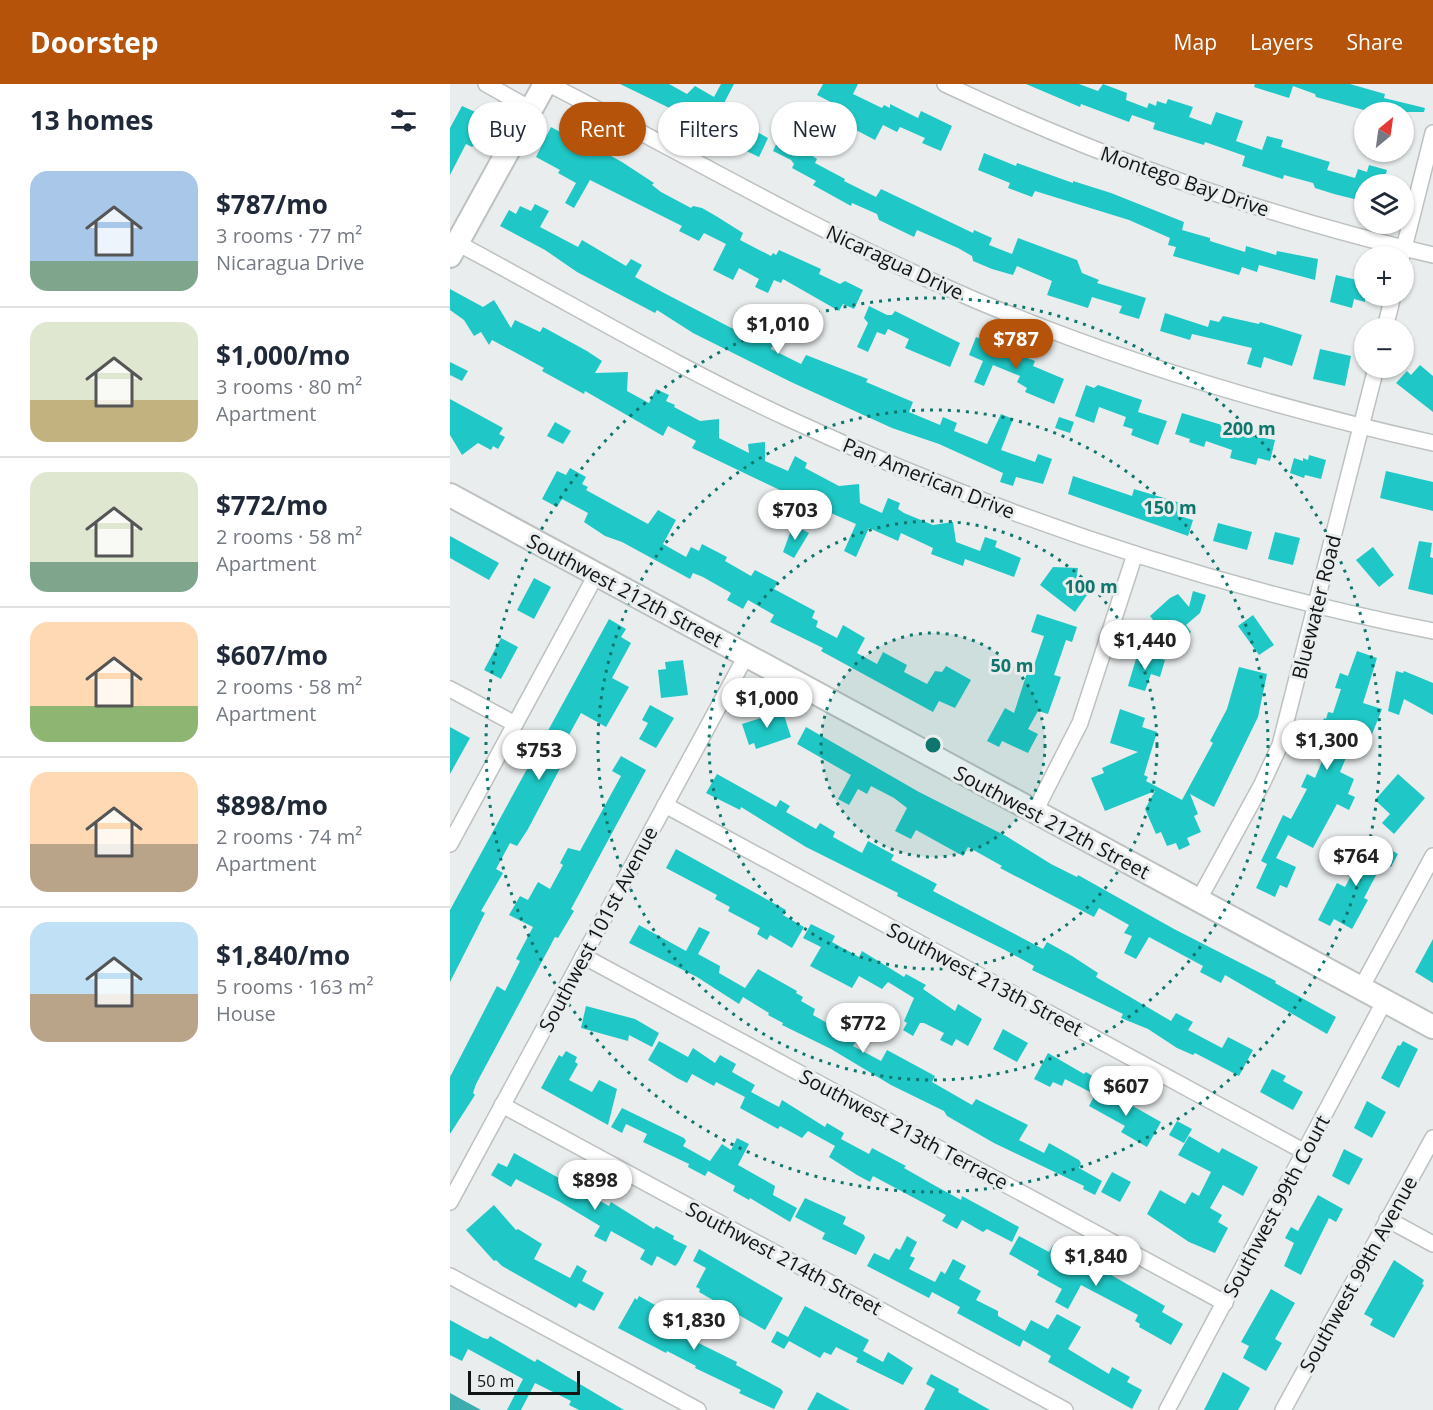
<!DOCTYPE html>
<meta charset="utf-8">
<style>
body{margin:0;font-family:"Open Sans",sans-serif;background:#f2f2f3;color:#1f2937;height:100vh;display:flex;flex-direction:column;font-size:22px;white-space:nowrap}
*{box-sizing:border-box;margin:0}
p{font-size:20px;color:#747a83}
.icon{flex:none;width:33px;height:33px;fill:none;stroke:currentColor;stroke-width:2;stroke-linecap:round;stroke-linejoin:round}
.map{position:relative;flex:1;overflow:hidden}
.panel{display:flex;flex-direction:column;background:#fff;width:450px}
.panel>*{flex:none}
.hud{position:absolute;left:18px;top:18px;width:570px;height:54px;display:flex;gap:12px}
.needle{width:39px;rotate:29deg}
.controls{position:absolute;left:904px;top:18px;display:grid;gap:12px}
.controls a{display:grid;place-items:center;width:60px;height:60px;border-radius:50%;background:#fff;box-shadow:0 2px 4px #0004;font-size:30px}
.scale{position:absolute;left:18px;bottom:15px;width:112px;box-sizing:border-box;padding-left:6px;border:3px solid #131414;border-top:0;font-size:16px;line-height:21px;white-space:nowrap;color:#131414;-webkit-text-stroke:4px #e9eded;paint-order:stroke}
.price{position:absolute;translate:-50% -51px;padding:0 14px;border-radius:21px;background:#fff;color:#222;font-size:20px;line-height:39px;filter:drop-shadow(0 2px 3px #0008)}
.price::after{content:'';position:absolute;left:50%;top:36px;width:18px;height:14px;margin-left:-9px;background:inherit;clip-path:polygon(0 0,100% 0,50% 100%)}
.price.active{background:#b45309;color:#fff}
ul{padding:0;list-style:none}
li{display:flex;align-items:center;gap:18px;height:150px;padding:0 30px}
li+li{border-top:2px solid #e0e1e3}
li span{display:grid;place-items:center;flex:none;width:168px;height:120px;border-radius:18px;color:#555}
li>.icon{margin-inline-start:auto}
span .icon{width:72px;height:72px;fill:#fffc;stroke-width:1}
li b{font-size:26px}
h2{display:flex;justify-content:space-between;align-items:center;height:72px;padding:0 30px;font-size:26px}
.chip{padding:0 21px;border-radius:27px;background:#fff;box-shadow:0 2px 4px #0004;font-size:21px;line-height:54px}
.chip.active{background:#b45309;color:#fff}
header{display:flex;align-items:center;gap:36px;box-sizing:border-box;height:84px;padding:0 30px;background:#b45309;color:#fff}
header strong{font-size:28px}
nav{display:flex;gap:33px;margin-inline-start:auto;font-size:21px}
main{display:flex;flex:1;min-height:0}
.map>svg:first-child{display:block}
.water{fill:#3cadac}
.building{fill:#1fc8c6}
.lines{fill:none;stroke-linecap:round;stroke-linejoin:round}
.street-casing{stroke:#bdc1c0;stroke-width:18}
.secondary-casing{stroke:#bdc1c0;stroke-width:26}
.street{stroke:#fff;stroke-width:15}
.secondary{stroke:#fff;stroke-width:22}
.ring{fill:none;stroke:#0f766e;stroke-width:3;stroke-dasharray:3 6}
.labels{text-anchor:middle;dominant-baseline:central;stroke-width:6;stroke-linejoin:round;paint-order:stroke}
.street-label{font-size:20px;fill:#131414;stroke:#e9eded}
.centre{fill:#0f766e;stroke:#e9eded;stroke-width:3}
.ring-label{font-size:18px;text-anchor:middle;font-weight:bold;fill:#0f766e;stroke:#e9eded;stroke-width:6;stroke-linejoin:round;paint-order:stroke}
</style>
<header>
<strong>Doorstep</strong>
<nav><a>Map</a><a>Layers</a><a>Share</a></nav>
</header>
<main>
<section class="panel">
<h2>13 homes<svg class="icon" aria-label="filters" viewBox="0 0 24 24"><path d="M4 7h16M4 17h16"/><circle cx="9" cy="7" r="2"/><circle cx="15" cy="17" r="2"/></svg></h2>
<ul>
<li><span style="background:linear-gradient(#a9c7e8 75%,#7fa58c 0)"><svg class="icon" aria-label="home" viewBox="0 0 24 24"><path d="M3 11l9-7 9 7M6 9v11h12V9"/></svg></span><div><b>$787/mo</b><p>3 rooms · 77 m²</p><p>Nicaragua Drive</p></div></li>
<li><span style="background:linear-gradient(#dfe7d0 65%,#c2b280 0)"><svg class="icon" aria-label="home" viewBox="0 0 24 24"><path d="M3 11l9-7 9 7M6 9v11h12V9"/></svg></span><div><b>$1,000/mo</b><p>3 rooms · 80 m²</p><p>Apartment</p></div></li>
<li><span style="background:linear-gradient(#dfe7d0 75%,#7fa58c 0)"><svg class="icon" aria-label="home" viewBox="0 0 24 24"><path d="M3 11l9-7 9 7M6 9v11h12V9"/></svg></span><div><b>$772/mo</b><p>2 rooms · 58 m²</p><p>Apartment</p></div></li>
<li><span style="background:linear-gradient(#ffd9b3 70%,#8fb573 0)"><svg class="icon" aria-label="home" viewBox="0 0 24 24"><path d="M3 11l9-7 9 7M6 9v11h12V9"/></svg></span><div><b>$607/mo</b><p>2 rooms · 58 m²</p><p>Apartment</p></div></li>
<li><span style="background:linear-gradient(#ffd9b3 60%,#b9a48a 0)"><svg class="icon" aria-label="home" viewBox="0 0 24 24"><path d="M3 11l9-7 9 7M6 9v11h12V9"/></svg></span><div><b>$898/mo</b><p>2 rooms · 74 m²</p><p>Apartment</p></div></li>
<li><span style="background:linear-gradient(#bfe0f5 60%,#b9a48a 0)"><svg class="icon" aria-label="home" viewBox="0 0 24 24"><path d="M3 11l9-7 9 7M6 9v11h12V9"/></svg></span><div><b>$1,840/mo</b><p>5 rooms · 163 m²</p><p>House</p></div></li>
</ul>
</section>
<div class="map">
<svg width="983" height="1326" viewBox="0 0 983 1326">
<rect width="100%" height="100%" fill="#e9eded"/>
<path class="water" d="M0 1309 31 1326H0Z"/>
<g class="building">
<path d="M170 0H219L237 10 245 2 264 13 271 0H284L272 23 303 39 300 44 318 54 309 73 273 56 276 49 251 36 239 31 238 33Z"/>
<path d="M373 0H408L403 10 432 24 434 21 440 24V20L468 34 471 27 502 42 491 67 472 59 475 54 450 43 447 48 433 41 425 56 404 45 399 56 388 50 400 28 367 11Z"/>
<path d="M576 0H629L648 7 653 0 677 9 676 16 697 24 699 19 706 22 707 17 716 20 718 15 743 23 739 33 761 41 766 28 793 37 786 57 812 66 817 52 833 56 831 63 880 78 877 86 905 94 908 85 917 88 919 81 937 86 935 93 949 97 948 100H912L908 116 884 110 865 104 863 99 834 91 833 95 792 82 795 72 755 58 754 61 703 45 705 39 682 31 679 38 631 20 630 23Z"/>
<path d="M805 0H900L935 10 934 14 975 24 974 28H921L866 13 865 10 843 2 839 14 804 3Z"/>
<path d="M12 22 39 34 28 57 22 63 16 60 0 91V44Z"/>
<path d="M101 43 112 49 111 52 122 59 146 72 150 66 172 78 204 99 202 101 211 108 241 124 243 122 252 124 266 132 293 149 290 156 321 172 323 169 326 171 329 166 371 185 369 190 390 200 395 197 413 206 404 225 393 220 389 227 333 195 331 199 324 196 318 209 305 203 309 195 289 184 283 196 263 186 276 160 254 149 249 157 229 147 232 142 140 96 124 124 115 119 126 99 108 89 110 86 86 73Z"/>
<path d="M329 54 352 65 367 75 365 79 395 95 394 97 426 113 431 105 523 149 524 146 542 154 539 161 562 170 568 154 627 176 632 189 649 196 647 199 696 214 689 235 669 229 672 222 642 213 638 224 597 211 602 197 567 182 563 191 542 185 523 177 522 172 508 164 467 146 464 153 429 136 427 130 402 119 401 122 363 101 366 97 342 84 344 80 341 76 323 67Z"/>
<path d="M534 69 566 82 567 79 623 99V97L661 109 734 138 732 146 760 154V157L795 168 796 162 826 171 827 167 868 175 865 196 809 181 807 188 792 183 789 191 723 172 726 163 718 161 720 154 679 136 585 107 582 113 558 104 560 99 528 86Z"/>
<path d="M85 120 99 127 90 143 128 163 132 156 176 182 181 175 192 181 185 193 214 209 291 249 293 247 305 252 307 247 325 256 321 265 351 280 356 271 418 295 416 298 463 318 459 328 490 341 493 333 507 339 504 347 537 360 551 330 563 335 551 366 585 378 588 370 602 375 593 400 566 393 563 402 550 398 553 389 489 360 442 344 341 298 243 249 207 226 205 229 127 188 95 166 50 142 59 126 66 130 70 122 81 127Z"/>
<path d="M886 191 915 198V218L904 215 902 224 880 218Z"/>
<path d="M0 205 33 223 44 216 61 244 65 236 90 248 93 243 137 267 152 277 145 289 178 288 177 307 199 319 206 305 219 311 216 317 225 321 224 323 250 337 269 335V354L299 369 298 360 315 358V377L338 387 345 372 357 379 355 384 389 402 409 400 410 419 432 429 438 414 450 419 448 425 454 429 483 441 503 438 506 458 530 467 535 453 547 457 545 463 571 474 564 493 515 475 513 482 481 470 483 464 451 449 448 457 419 444 406 473 394 467 406 440 367 423 366 426 354 421 350 429 335 422 338 414 332 411 334 408 242 364 246 357 218 342 213 352 135 307 134 310 92 287 94 284 42 256 39 261 31 248 24 252 14 236 0 226Z"/>
<path d="M419 222 437 231H442L445 227 510 259 500 283 455 264 459 255 438 245 435 251 427 248 418 268 407 263 418 239 414 234Z"/>
<path d="M715 229 758 243 760 236 769 238 773 232 809 240 810 238 852 251 842 282 814 273 811 284 797 280 802 264 742 250 740 256 710 247Z"/>
<path d="M526 253 585 277 583 282 614 295 604 320 575 308 577 304 567 298 570 292 543 281 534 302 524 298 533 277 519 271Z"/>
<path d="M870 265 901 272 895 302 863 295Z"/>
<path d="M0 278 18 287 12 297 0 291Z"/>
<path d="M970 281 983 292V328L946 299 957 287 961 291Z"/>
<path d="M636 301 644 304 648 301 692 316 688 328 717 337 708 361 681 351 683 345 673 342 676 333 649 323 644 339 625 332Z"/>
<path d="M0 315 53 344 49 350 55 353 48 365 43 362 41 366 28 359 12 371 0 351Z"/>
<path d="M732 329 772 341 771 346 825 356 820 377 808 374 806 381 780 374 782 366 756 357 754 363 739 358 740 355 725 350Z"/>
<path d="M609 333 624 338 620 349 605 344Z"/>
<path d="M105 338 121 347 113 360 97 352Z"/>
<path d="M859 371 876 376 871 395 855 391 854 394 840 389 844 374 853 377V374L858 376Z"/>
<path d="M120 384 136 393 132 400 138 403 136 406 198 440 208 426 226 436 213 460 236 473 241 463 249 467 252 460 277 473 275 477 301 492 305 486 328 498 324 505 365 527 362 534 368 537 366 543 387 554 393 541 415 554 407 569 427 580 433 568 457 581 454 588 477 600 485 587 492 588 496 582 521 596 505 624 489 617 483 628 371 567 373 564 320 538 324 531 298 516 293 525 277 516 281 509 253 493 243 489 240 495 172 458 155 452 134 438 138 429 112 415 107 423 92 415 107 387 116 391Z"/>
<path d="M936 387 983 398V427L930 414Z"/>
<path d="M623 392 682 412 684 405 737 421 733 433 743 436 738 452 618 410Z"/>
<path d="M768 439 802 448 797 466 763 457Z"/>
<path d="M343 441 359 449 344 474 333 468Z"/>
<path d="M825 448 850 454 843 481 818 475Z"/>
<path d="M0 452 49 479 39 496 0 474Z"/>
<path d="M969 457 982 459 980 473 983 474V511L958 505Z"/>
<path d="M923 463 944 491 929 503 906 476Z"/>
<path d="M603 483 628 484 625 503 637 511 625 528 590 501Z"/>
<path d="M84 494 101 503 84 535 67 526Z"/>
<path d="M743 507 756 511 750 529 736 541 741 548 724 562 700 532 720 514 728 510 739 523Z"/>
<path d="M587 530 627 543 622 558 616 556 604 591 611 593 598 630 588 627 578 645 588 650 578 669 552 657 549 663 537 657 555 624 564 629 577 589 581 590 594 552 581 548Z"/>
<path d="M803 531 824 561 809 571 788 542Z"/>
<path d="M159 535 176 545 171 553 181 559 162 594 179 603 156 643 131 629 109 669 116 673 78 745 67 762 60 759 46 785 53 789 31 827 35 829 0 898V826Z"/>
<path d="M51 554 68 563 51 595 34 586Z"/>
<path d="M907 567 927 574 913 619 932 625 913 673 898 669 890 688 904 695 898 710 905 713 899 726 887 720 863 764 838 751 826 774 846 783 837 804 830 801 825 813 806 804 817 780 811 777 833 731 841 735 857 705 851 703 857 690 865 694 878 663 865 659 874 634 876 635 878 628 883 629 891 605 885 604 890 589 898 592Z"/>
<path d="M688 568 715 576 710 593 701 590 695 607 678 602Z"/>
<path d="M233 576 238 611 211 614 208 586 216 585 215 578Z"/>
<path d="M789 583 817 590 808 633 764 723 740 710 748 730 744 732 751 748 737 754 740 761 729 766 726 759 717 762 711 748 706 750 695 725 705 707 655 727 641 694 654 689 652 684 688 668 660 659 670 625 695 634 692 643 707 648 694 691 698 693 696 697 732 716 763 659 760 657 777 625Z"/>
<path d="M946 587 953 589 954 587 983 599V631L954 615 949 631 938 627Z"/>
<path d="M200 621 224 634 206 664 189 655 198 639 192 636Z"/>
<path d="M324 624 326 630 333 628 341 653 306 665 304 659 299 661 292 640 311 634 309 629Z"/>
<path d="M0 643 20 654 0 690Z"/>
<path d="M356 643 469 708 556 752 601 780 627 793 628 791 724 845 826 897 825 899 886 933 877 950 775 891 771 899 750 888 753 882 699 853 686 875 674 869 682 852 674 849 679 841 649 824 644 833 550 784 552 782 518 763 513 772 466 746 461 755 445 747 457 724 444 714 421 702 417 710 408 705 399 721 388 715 401 691 347 660Z"/>
<path d="M171 672 196 686 121 825 124 827 108 854 105 853 26 1000 23 1009 25 1011 0 1050V993L47 902 55 907 70 877 66 875 83 843 59 831 70 812 78 816 88 798 100 805 113 781 110 779 118 764 130 767 171 692 162 687Z"/>
<path d="M267 690 326 723 330 716 340 722 336 728 366 745 370 739 385 748 383 753 412 769 418 757 444 771 441 776 487 800 483 807 593 865 597 858 622 872 648 889 646 893 721 937 726 929 743 938 738 946 772 964 778 953 803 966 789 992 745 969 743 971 727 964 698 945 671 934 673 930 582 886 584 882 555 866 447 812 448 809 356 763 291 723 290 726 256 709Z"/>
<path d="M948 690 975 714 944 750 932 739 940 730 925 716Z"/>
<path d="M917 759 931 767 934 762 948 770 941 783 933 778 914 814 918 816 902 845 884 835 880 842 868 836 887 799 895 803 907 781 908 776 903 774 910 761 915 764Z"/>
<path d="M226 765 336 826 333 831 354 843 342 864 320 851 317 856 307 850 310 844 278 827 280 823 265 815 267 811 216 784Z"/>
<path d="M361 840 385 852 382 858 409 873 412 867 454 893 456 890 476 901 473 905 505 927 508 920 532 935 518 962 506 955 502 962 490 956 494 949 474 939H470L463 952 453 946 457 939 454 937 464 914 438 898 432 905 409 892 402 904 360 882 371 863 353 854Z"/>
<path d="M189 841 236 867 249 843 260 848 248 870 270 882 269 889 295 904 308 885 347 907 346 909 353 913 351 917 365 925 363 931 407 956 403 962 431 977 437 966 485 992 482 998 522 1021 526 1015 578 1041 569 1056 594 1069 599 1059 629 1076 631 1079 629 1084 652 1097 645 1111 633 1105 634 1102 544 1059 497 1032 494 1027 441 1001 381 965 332 941 333 939 318 931 319 929 293 913 289 920 247 893 179 859Z"/>
<path d="M983 855V899L965 888Z"/>
<path d="M136 922 185 935 209 949 202 963 179 951 178 957 131 944Z"/>
<path d="M553 945 578 959 567 978 543 965Z"/>
<path d="M209 957 238 973 243 964 265 979 270 971 286 980 282 988 305 1001 301 1008 329 1023 332 1016 375 1043 377 1039 394 1049 391 1055 419 1070 422 1064 456 1082 454 1084 482 1100 511 1116 512 1112 569 1143 562 1158 537 1145 533 1148 512 1136 507 1145 492 1137 496 1131 423 1092 420 1098 407 1091 379 1073 385 1062 358 1047 352 1054 330 1042 328 1045 290 1024 295 1013 266 998 264 1002 242 990 237 999 227 994 198 976Z"/>
<path d="M953 957 968 965 949 1004 931 994 948 961 950 962Z"/>
<path d="M116 967 127 973 125 978 128 980 119 996 142 1008 149 996 167 1005 158 1041 91 1004 109 971 112 973Z"/>
<path d="M598 969 634 990 636 988 651 997 644 1010 615 995 612 1002 603 998 600 1003 584 995Z"/>
<path d="M822 985 836 992 833 997 853 1008 843 1026 810 1008Z"/>
<path d="M649 1003 711 1038 697 1063 671 1048 675 1042 639 1022Z"/>
<path d="M917 1017 936 1028 922 1054 904 1044Z"/>
<path d="M172 1024 234 1054 236 1057 233 1062 260 1077 272 1060 281 1066 287 1054 299 1060 288 1081 325 1102 323 1111 347 1124 340 1138 300 1114 299 1116 283 1107 285 1102 258 1087 255 1092 238 1083 239 1080 193 1058 197 1050 176 1040 172 1049 161 1043Z"/>
<path d="M727 1037 742 1045 734 1059 719 1051Z"/>
<path d="M739 1052 769 1069 772 1064 808 1083 793 1112 773 1101 760 1124 772 1131 768 1138 778 1144 765 1169 739 1158 697 1130 710 1106 735 1120 742 1108 749 1112 761 1088 728 1071Z"/>
<path d="M894 1065 913 1075 899 1101 882 1092Z"/>
<path d="M64 1069 159 1122 161 1118 204 1145 206 1142 224 1152 223 1155 237 1162 228 1179 225 1182 207 1172 202 1182 190 1175 195 1166 161 1147 156 1158 144 1152 150 1142 110 1118 66 1095 61 1103 41 1091 48 1079 57 1083Z"/>
<path d="M662 1088 681 1098 670 1118 651 1108Z"/>
<path d="M868 1111 893 1125 886 1138 879 1134 851 1191 834 1182 844 1159 835 1154 841 1143 848 1147Z"/>
<path d="M355 1114 396 1133 393 1140 414 1151 415 1154 406 1171 372 1155 375 1149 345 1133Z"/>
<path d="M44 1121 66 1146 68 1145 92 1160 84 1175 120 1194 127 1181 137 1187 132 1197 154 1209 144 1227 129 1219 126 1224 52 1182 46 1176 44 1177 16 1146Z"/>
<path d="M457 1152 467 1158 460 1172 465 1174 459 1185 485 1198 491 1187 495 1190 503 1175 516 1182 509 1195 531 1207 526 1216 548 1227V1232L575 1247 581 1236 598 1245 607 1230 631 1243 618 1265 659 1290 662 1283 680 1293 677 1298 692 1306 682 1325 598 1278 601 1272 573 1256 570 1263 507 1229 510 1223 482 1208 479 1214 417 1182 424 1169 439 1176 446 1164 450 1166Z"/>
<path d="M569 1152 599 1168 603 1161 620 1170 618 1174 646 1189 649 1184 715 1222 712 1228 733 1240 721 1261 689 1243 690 1240 685 1237 688 1231 631 1201 618 1225 605 1218 612 1205 587 1191 589 1187 559 1170Z"/>
<path d="M249 1165 333 1214 315 1246 249 1208 250 1205 246 1203 256 1184 243 1177Z"/>
<path d="M944 1176 974 1196 972 1200 974 1201 944 1254 920 1241 923 1235 914 1230Z"/>
<path d="M821 1205 845 1219 825 1255 832 1259 816 1287 793 1274 799 1262 791 1258Z"/>
<path d="M189 1212 226 1233 220 1245 287 1278 286 1281 331 1305 333 1308 324 1325 289 1309 291 1306 245 1284 246 1282 217 1267 216 1269 168 1244 185 1214 187 1216Z"/>
<path d="M355 1222 419 1256 413 1267 433 1278 438 1268 463 1284 453 1301 406 1278 408 1274 386 1263 381 1271 374 1268 370 1274 339 1257 334 1265 321 1258 327 1247 338 1253Z"/>
<path d="M0 1236 33 1254 38 1255 40 1252 85 1278 87 1275 174 1326H129L119 1321 121 1317 85 1299 71 1326H57L73 1295 18 1265 12 1277 0 1271Z"/>
<path d="M773 1288 800 1304 788 1326H754Z"/>
<path d="M481 1290 509 1305 508 1308 540 1326H474L485 1305 476 1300Z"/>
<path d="M367 1308 400 1326H357Z"/>
</g>
<g class="lines">
<g class="street-casing">
<g id="street">
<path d="M36 0 81 25"/>
<path d="M99 0C227 66 352 139 484 198 643 270 813 321 983 359"/>
<path d="M495 0C651 74 815 132 983 171"/>
<path d="M7 159C117 217 223 281 335 333 542 429 759 503 983 547"/>
<path d="M952 172 983 49"/>
<path d="M935 244 943 212"/>
<path d="M0 605 65 640"/>
<path d="M215 721 855 1068"/>
<path d="M584 729 630 639 685 470"/>
<path d="M0 760 146 491"/>
<path d="M748 817 812 700 830 661 926 284"/>
<path d="M133 872 775 1219"/>
<path d="M911 904 983 772"/>
<path d="M52 1021 615 1326"/>
<path d="M0 1118 296 572"/>
<path d="M937 1135 983 1160"/>
<path d="M0 1192 248 1326"/>
<path d="M717 1326 934 918"/>
<path d="M833 1326 983 1054"/>
</g>
</g>
<g class="secondary-casing">
<g id="secondary">
<path d="M0 172 95 0"/>
<path d="M0 411 983 943"/>
</g>
</g>
<use href="#street" class="street"/>
<use href="#secondary" class="secondary"/>
</g>
<circle cx="483" cy="661" r="112" fill="#0f766e" fill-opacity=".12"/>
<g class="ring">
<circle cx="483" cy="661" r="112"/>
<circle cx="483" cy="661" r="224"/>
<circle cx="483" cy="661" r="335"/>
<circle cx="483" cy="661" r="447"/>
</g>
<g class="labels">
<g class="street-label">
<text transform="translate(735 97) rotate(19)">Montego Bay Drive</text>
<text transform="translate(445 178) rotate(25)">Nicaragua Drive</text>
<text transform="translate(479 394) rotate(22)">Pan American Drive</text>
<text transform="translate(175 506) rotate(28)">Southwest 212th Street</text>
<text transform="translate(866 523) rotate(-76)">Bluewater Road</text>
<text transform="translate(602 738) rotate(28)">Southwest 212th Street</text>
<text transform="translate(148 845) rotate(-62)">Southwest 101st Avenue</text>
<text transform="translate(535 895) rotate(28)">Southwest 213th Street</text>
<text transform="translate(454 1045) rotate(28)">Southwest 213th Terrace</text>
<text transform="translate(826 1122) rotate(-62)">Southwest 99th Court</text>
<text transform="translate(334 1174) rotate(28)">Southwest 214th Street</text>
<text transform="translate(908 1190) rotate(-61)">Southwest 99th Avenue</text>
</g>
</g>
<circle cx="483" cy="661" r="9" class="centre"/>
<g class="ring-label">
<text x="799" y="351">200 m</text>
<text x="720" y="430">150 m</text>
<text x="641" y="509">100 m</text>
<text x="562" y="588">50 m</text>
</g>
</svg>
<div class="controls">
<a><svg class="needle" viewBox="-14 -14 28 28"><path d="M0-13l5 13h-10z" fill="#e53935"/><path d="M0 13l5-13h-10z" fill="#747a83"/></svg></a>
<a><svg class="icon" aria-label="layers" viewBox="0 0 24 24"><path d="M12 4l9 5-9 5-9-5zM3 14l9 5 9-5"/></svg></a>
<a>+</a>
<a>−</a>
</div>
<div class="scale">50 m</div>
<b class="price" style="left:328px;top:271px">$1,010</b>
<b class="price active" style="left:566px;top:286px">$787</b>
<b class="price" style="left:345px;top:457px">$703</b>
<b class="price" style="left:695px;top:587px">$1,440</b>
<b class="price" style="left:317px;top:645px">$1,000</b>
<b class="price" style="left:877px;top:687px">$1,300</b>
<b class="price" style="left:89px;top:697px">$753</b>
<b class="price" style="left:906px;top:803px">$764</b>
<b class="price" style="left:413px;top:970px">$772</b>
<b class="price" style="left:676px;top:1033px">$607</b>
<b class="price" style="left:145px;top:1127px">$898</b>
<b class="price" style="left:646px;top:1203px">$1,840</b>
<b class="price" style="left:244px;top:1267px">$1,830</b>
<div class="hud">
<a class="chip">Buy</a>
<a class="chip active">Rent</a>
<a class="chip">Filters</a>
<a class="chip">New</a>
</div>
</div>
</main>
